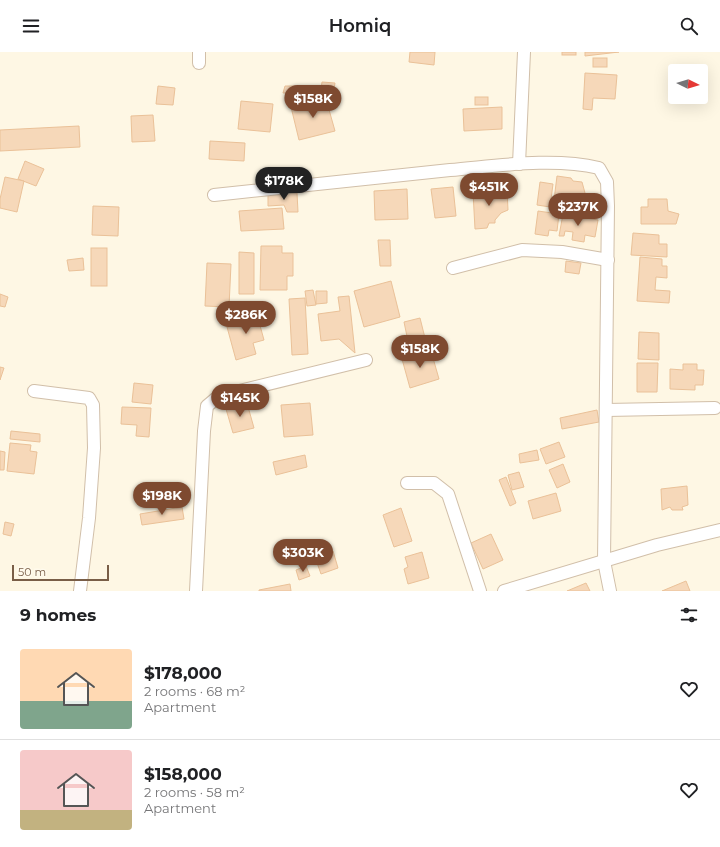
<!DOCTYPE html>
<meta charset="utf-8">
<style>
body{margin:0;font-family:Montserrat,sans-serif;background:#f2f2f2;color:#202124;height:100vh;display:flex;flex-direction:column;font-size:15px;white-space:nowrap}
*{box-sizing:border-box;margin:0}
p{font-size:13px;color:#757577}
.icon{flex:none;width:22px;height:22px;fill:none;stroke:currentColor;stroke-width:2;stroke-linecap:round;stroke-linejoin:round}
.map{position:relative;height:539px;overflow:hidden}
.details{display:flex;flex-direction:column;background:#fff;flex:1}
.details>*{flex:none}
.needle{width:26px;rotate:95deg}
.fabs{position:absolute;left:668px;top:12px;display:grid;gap:8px}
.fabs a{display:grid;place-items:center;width:40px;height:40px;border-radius:4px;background:#fff;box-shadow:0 4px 16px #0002;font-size:20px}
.scale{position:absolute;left:12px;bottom:10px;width:97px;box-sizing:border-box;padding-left:4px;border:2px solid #795e47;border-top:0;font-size:11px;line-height:14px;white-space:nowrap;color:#795e47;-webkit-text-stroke:3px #fffaec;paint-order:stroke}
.price{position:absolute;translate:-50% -34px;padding:0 9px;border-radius:14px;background:#7e4a30;color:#fff;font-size:13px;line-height:26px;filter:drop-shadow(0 1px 2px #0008)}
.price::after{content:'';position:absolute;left:50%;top:24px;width:12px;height:9px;margin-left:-6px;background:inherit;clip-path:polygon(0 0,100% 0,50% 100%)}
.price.active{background:#222;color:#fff}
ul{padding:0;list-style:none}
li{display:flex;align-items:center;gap:12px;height:100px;padding:0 20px}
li+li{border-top:1px solid #e0e0e0}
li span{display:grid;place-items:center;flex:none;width:112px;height:80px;border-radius:4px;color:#555}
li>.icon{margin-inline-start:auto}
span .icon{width:48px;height:48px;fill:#fffc;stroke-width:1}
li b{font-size:17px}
h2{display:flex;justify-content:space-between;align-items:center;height:48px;padding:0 20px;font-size:17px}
header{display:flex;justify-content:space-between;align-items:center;height:52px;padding:0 20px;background:#fff;font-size:18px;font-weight:600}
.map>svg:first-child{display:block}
.building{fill:#f6d8b9;stroke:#eac198}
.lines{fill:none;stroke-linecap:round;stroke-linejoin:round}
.minor-casing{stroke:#d1bfa9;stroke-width:14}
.minor{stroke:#fff;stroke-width:12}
</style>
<header><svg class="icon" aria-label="menu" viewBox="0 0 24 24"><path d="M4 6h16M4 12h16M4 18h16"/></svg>Homiq<svg class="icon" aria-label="search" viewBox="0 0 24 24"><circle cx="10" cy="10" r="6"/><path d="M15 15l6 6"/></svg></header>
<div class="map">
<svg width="720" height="539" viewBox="0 0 720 539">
<rect width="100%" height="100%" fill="#fef7e4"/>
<g class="building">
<path d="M410 0H435L434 13 409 10Z"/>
<rect x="562" y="0" width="14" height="3"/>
<path d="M585 0H619L585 4Z"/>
<rect x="593" y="6" width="14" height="9"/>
<path d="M585 21 617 23 615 47 593 46 592 58 583 57Z"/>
<path d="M322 30 335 31 334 37H321Z"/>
<path d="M158 34 175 36 173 53 156 52Z"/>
<path d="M285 34H299L300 41H283Z"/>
<rect x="475" y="45" width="13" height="8"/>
<path d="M326 47 335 79 299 88 291 55Z"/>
<path d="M241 49 273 52 270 80 238 77Z"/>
<path d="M502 55V77L464 79 463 57Z"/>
<path d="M153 63 155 89 132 90 131 64Z"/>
<path d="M79 74 80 95 0 99V78Z"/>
<path d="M210 89 245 91 244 109 209 107Z"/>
<path d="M25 109 44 117 36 134 18 127Z"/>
<path d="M557 124 571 126 573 129 582 130 585 141 584 150 578 153 575 159 553 156Z"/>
<path d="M5 125 24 129 17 160 0 156V147Z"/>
<path d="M540 130 553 132 550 155 537 153Z"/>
<path d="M453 135 456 164 435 166 431 137Z"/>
<path d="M407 137 408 167 375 168 374 139Z"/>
<path d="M507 138 508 158 501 161 495 168V171H489L487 176 475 177 473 140Z"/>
<path d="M297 141 298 160H287L284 153 268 154V142Z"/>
<path d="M648 147H667L668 159 679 162 676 172H641V155H648Z"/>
<path d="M93 154 119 155 118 184 92 183Z"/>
<path d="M282 156 284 177 241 179 239 159Z"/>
<path d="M538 159 559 162 557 179 549 178 548 184 535 182Z"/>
<path d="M563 162 598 168 595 185 585 183 584 190 572 188 573 180 565 179 564 184H559Z"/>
<path d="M633 181 659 183V192H667V205L631 203Z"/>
<path d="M378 188H390L391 214H380Z"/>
<path d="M261 194H282V201H293V224H287V238H260Z"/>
<rect x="91" y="196" width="16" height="38"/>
<path d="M239 200 254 201V242H239Z"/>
<path d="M640 205 662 207V214H667V226L656 225 655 238 670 239 669 251 637 249Z"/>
<path d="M83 206 84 218 69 219 67 208Z"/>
<path d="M566 209 581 211 579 222 565 220Z"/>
<path d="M207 211 231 212 229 255 205 254Z"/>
<path d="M391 229 400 265 364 275 354 239Z"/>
<path d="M313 238 316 253 307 254 305 239Z"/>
<path d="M316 239H327V251L316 252Z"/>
<path d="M0 242 8 245 5 255 0 254Z"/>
<path d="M349 244 355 301 339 287 321 289 318 262 340 259 338 245Z"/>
<path d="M305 246 308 302 292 303 289 247Z"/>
<path d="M256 259 264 288 253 291 256 302 236 308 227 275 240 272 237 264Z"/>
<path d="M420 266 426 290 409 294 404 270Z"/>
<path d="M639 280 659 281V308L638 307Z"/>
<path d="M431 299 439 327 410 336 402 307Z"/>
<path d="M637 311H658L657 340H637Z"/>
<path d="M683 312H697V318H704L703 333H695V338L670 337V317L683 318Z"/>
<path d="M0 315 4 316 0 328Z"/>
<path d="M134 331 153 333 151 352 132 350Z"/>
<path d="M247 351 254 376 233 381 226 357Z"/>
<path d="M310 351 313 383 284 385 281 353Z"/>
<path d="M122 355 151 356 149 385 136 384 137 373 121 372Z"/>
<path d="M597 358 599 370 562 377 560 366Z"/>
<path d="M11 379 40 382V390L10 387Z"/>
<path d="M559 390 565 405 546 412 540 397Z"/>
<path d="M10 391 31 393 30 399 37 400 34 422 7 419Z"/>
<path d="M537 398 539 408 520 411 519 402Z"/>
<path d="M0 399 5 400 4 418H0Z"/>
<path d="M305 403 307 415 276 423 273 410Z"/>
<path d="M563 412 570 430 557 436 549 418Z"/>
<path d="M519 420 524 435 512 438 508 423Z"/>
<path d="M506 425 516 451 510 454 499 428Z"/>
<path d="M184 433 186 446 145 452 143 439Z"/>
<path d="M687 434 688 453 682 455 683 458H672L670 455 662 458 661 437Z"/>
<path d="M556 441 561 459 533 467 528 449Z"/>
<path d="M182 455 184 467 142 473 140 462Z"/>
<path d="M401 456 412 489 394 495 383 463Z"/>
<path d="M5 470 14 472 11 484 3 482Z"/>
<path d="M491 482 503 508 483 517 471 491Z"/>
<path d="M333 499 338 516 321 522 315 505Z"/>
<path d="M422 500 429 526 408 532 404 517 408 515 405 505Z"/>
<path d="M306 514 310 524 299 528 296 518Z"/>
<path d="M686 529 690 539H662Z"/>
<path d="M586 531 590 539H567Z"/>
<path d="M290 532 291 539H259V538Z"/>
</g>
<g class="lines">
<g class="minor-casing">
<g id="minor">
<path d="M199 11V0"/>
<path d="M519 112 524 0"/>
<path d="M214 143C293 134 372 126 450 118 498 114 552 105 599 116L607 130 608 154 604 509 610 539"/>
<path d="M453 216 522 198 562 200 608 208"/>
<path d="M34 339 89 346 93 353 94 396 89 466 80 539"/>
<path d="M606 358 715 356"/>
<path d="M407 431H434L448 442 480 539"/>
<path d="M196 539 204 379 207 354 219 344 366 308"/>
<path d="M504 539 657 493 720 478"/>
</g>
</g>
<use href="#minor" class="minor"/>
</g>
</svg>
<div class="fabs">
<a><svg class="needle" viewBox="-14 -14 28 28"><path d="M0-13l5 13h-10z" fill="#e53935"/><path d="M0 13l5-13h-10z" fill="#757577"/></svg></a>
</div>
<div class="scale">50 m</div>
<b class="price" style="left:313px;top:67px">$158K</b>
<b class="price active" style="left:284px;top:149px">$178K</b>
<b class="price" style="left:489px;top:155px">$451K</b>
<b class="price" style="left:578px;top:175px">$237K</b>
<b class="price" style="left:246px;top:283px">$286K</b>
<b class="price" style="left:420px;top:317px">$158K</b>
<b class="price" style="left:240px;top:366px">$145K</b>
<b class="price" style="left:162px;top:464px">$198K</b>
<b class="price" style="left:303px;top:521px">$303K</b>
</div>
<section class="details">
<h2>9 homes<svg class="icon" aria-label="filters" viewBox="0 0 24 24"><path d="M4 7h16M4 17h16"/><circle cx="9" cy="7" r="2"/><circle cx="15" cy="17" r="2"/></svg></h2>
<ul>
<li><span style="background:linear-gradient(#ffd9b3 65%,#7fa58c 0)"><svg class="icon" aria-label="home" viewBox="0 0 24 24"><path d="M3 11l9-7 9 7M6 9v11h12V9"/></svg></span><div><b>$178,000</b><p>2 rooms · 68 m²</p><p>Apartment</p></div><svg class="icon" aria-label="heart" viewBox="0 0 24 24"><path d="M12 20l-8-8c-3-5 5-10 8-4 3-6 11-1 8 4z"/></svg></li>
<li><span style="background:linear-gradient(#f6c9c9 75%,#c2b280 0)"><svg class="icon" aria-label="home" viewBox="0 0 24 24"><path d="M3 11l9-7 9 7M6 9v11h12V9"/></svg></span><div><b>$158,000</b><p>2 rooms · 58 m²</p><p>Apartment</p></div><svg class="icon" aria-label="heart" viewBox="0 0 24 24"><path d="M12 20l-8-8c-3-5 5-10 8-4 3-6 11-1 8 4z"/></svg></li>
</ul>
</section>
